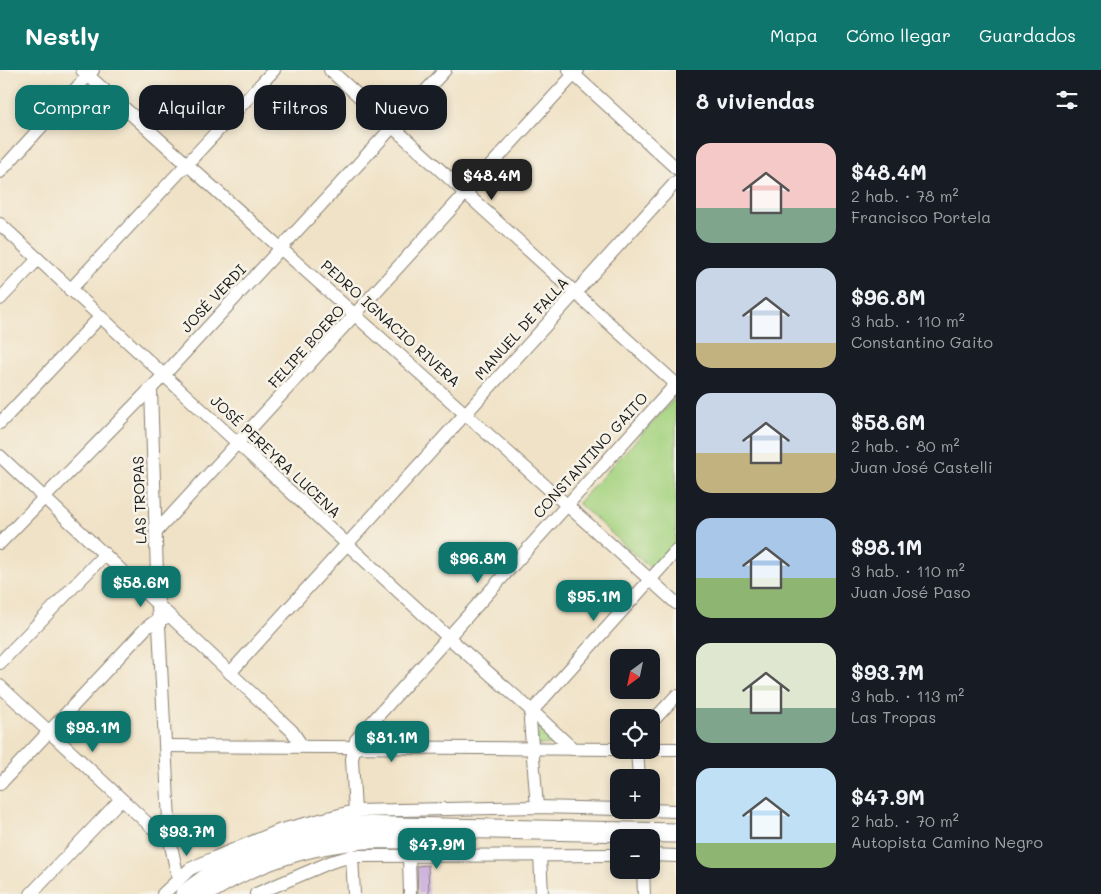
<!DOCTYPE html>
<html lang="es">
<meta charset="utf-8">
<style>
body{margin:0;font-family:Mali,sans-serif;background:#20242c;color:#f1f3f6;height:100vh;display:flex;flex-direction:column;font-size:19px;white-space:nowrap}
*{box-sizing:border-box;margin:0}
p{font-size:16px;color:#9ea1a6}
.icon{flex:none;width:28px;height:28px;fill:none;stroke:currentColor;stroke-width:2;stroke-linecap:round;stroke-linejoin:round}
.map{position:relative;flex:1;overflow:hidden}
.drawer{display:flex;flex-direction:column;background:#171b24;width:425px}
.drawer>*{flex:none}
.guide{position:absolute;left:15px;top:15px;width:475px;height:45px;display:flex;gap:10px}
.needle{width:32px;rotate:213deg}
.controls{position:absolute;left:610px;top:579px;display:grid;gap:10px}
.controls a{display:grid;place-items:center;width:50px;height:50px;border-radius:10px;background:#171b24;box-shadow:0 2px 8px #0003;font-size:25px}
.price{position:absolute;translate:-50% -42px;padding:0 11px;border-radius:10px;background:#0f766e;color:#fff;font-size:16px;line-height:32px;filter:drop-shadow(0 1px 2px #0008)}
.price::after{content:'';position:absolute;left:50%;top:30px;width:15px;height:11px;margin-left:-8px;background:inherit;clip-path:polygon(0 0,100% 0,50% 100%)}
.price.on{background:#222;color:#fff}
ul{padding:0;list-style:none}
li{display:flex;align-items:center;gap:15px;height:125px;padding:0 20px}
li span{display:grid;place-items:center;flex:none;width:140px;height:100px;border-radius:15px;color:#555}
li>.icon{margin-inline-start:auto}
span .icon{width:60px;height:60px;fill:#fffc;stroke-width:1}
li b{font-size:21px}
h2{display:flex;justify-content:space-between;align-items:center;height:60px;padding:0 20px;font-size:21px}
.tag{padding:0 18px;border-radius:15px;background:#171b24;box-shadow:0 2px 8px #0003;font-size:18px;line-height:45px}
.tag.on{background:#0f766e;color:#fff}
header{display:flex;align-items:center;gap:30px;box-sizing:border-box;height:70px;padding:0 25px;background:#0f766e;color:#fff}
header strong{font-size:24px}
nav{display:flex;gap:28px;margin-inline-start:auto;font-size:18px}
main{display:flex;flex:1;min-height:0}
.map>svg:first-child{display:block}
.green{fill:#a5d380;stroke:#60784e}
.building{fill:#c7aadd}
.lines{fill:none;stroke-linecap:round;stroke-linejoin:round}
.minor-casing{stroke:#867f71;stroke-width:14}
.highway-casing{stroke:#867f71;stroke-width:21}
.minor{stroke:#fff;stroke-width:12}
.highway{stroke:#fff;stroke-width:19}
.labels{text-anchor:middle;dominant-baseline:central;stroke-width:5;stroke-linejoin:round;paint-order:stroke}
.street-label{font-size:15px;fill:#1c1c1c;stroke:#f7f3e8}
</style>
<header>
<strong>Nestly</strong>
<nav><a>Mapa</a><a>Cómo llegar</a><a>Guardados</a></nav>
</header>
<main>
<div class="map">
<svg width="676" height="824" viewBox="0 0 676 824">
<rect width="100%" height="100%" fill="#f7f3e8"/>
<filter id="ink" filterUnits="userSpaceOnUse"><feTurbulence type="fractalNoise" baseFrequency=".02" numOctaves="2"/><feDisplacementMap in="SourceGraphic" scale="10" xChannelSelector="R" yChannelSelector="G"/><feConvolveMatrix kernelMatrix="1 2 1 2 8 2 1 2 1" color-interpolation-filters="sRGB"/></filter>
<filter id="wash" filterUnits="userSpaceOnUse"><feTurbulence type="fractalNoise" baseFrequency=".0096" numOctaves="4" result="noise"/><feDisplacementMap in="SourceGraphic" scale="20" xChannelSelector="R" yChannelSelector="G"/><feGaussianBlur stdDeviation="1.12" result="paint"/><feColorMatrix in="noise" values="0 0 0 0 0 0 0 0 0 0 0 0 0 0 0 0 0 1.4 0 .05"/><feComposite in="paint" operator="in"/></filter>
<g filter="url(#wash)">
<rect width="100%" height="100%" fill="#f0e2c6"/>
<g class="green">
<path d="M676 327V472L651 499 578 433Z"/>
<path d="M539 657 558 674 537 675Z"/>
</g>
<g id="blocks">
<path class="building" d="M428 795 429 824H418L417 796Z"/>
</g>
</g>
<g filter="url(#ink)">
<use href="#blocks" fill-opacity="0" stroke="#867f71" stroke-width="1"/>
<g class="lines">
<g class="minor-casing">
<g id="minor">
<path d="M82 0 676 533"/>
<path d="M330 0 676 314"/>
<path d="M569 0 676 98"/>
<path d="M0 102 93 0"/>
<path d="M0 154 448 567 532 641 530 650 537 737"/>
<path d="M70 220 274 0"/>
<path d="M0 229 38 189"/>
<path d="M151 319 158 536 170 771 178 808"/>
<path d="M0 353 100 247"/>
<path d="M0 386 292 661 302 676"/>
<path d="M157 461 578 0"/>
<path d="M0 473 164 305 445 0"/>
<path d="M0 593 105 484"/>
<path d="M230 603 676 112"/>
<path d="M0 616 159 764 170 771"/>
<path d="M651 653 676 626"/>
<path d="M166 676 619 679"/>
<path d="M573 679 532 641 676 481"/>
<path d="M651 679H676"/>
<path d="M637 680 639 708"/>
<path d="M0 714 146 558 154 552 165 548"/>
<path d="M650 740 676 741"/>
<path d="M355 741 352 689 356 670 676 314"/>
<path d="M651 785 676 786"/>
<path d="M352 786 354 824"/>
<path d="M409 786 410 824"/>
<path d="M540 786 542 824"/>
<path d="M643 800 644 824"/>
<path d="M31 824 121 729"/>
<path d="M163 824 190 799 216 787 281 760 355 741 537 737 619 739"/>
<path d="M256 824 331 792 352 786 619 785"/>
</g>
</g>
<g class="highway-casing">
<g id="highway">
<path d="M185 824 218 800 247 784 291 767 352 756 676 763"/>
<path d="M204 824C249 794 301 776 355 770 385 767 417 770 447 771"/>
</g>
</g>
<use href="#minor" class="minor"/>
<use href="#highway" class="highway"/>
</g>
</g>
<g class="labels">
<g class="street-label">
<text transform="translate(213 228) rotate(-47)">JOSÉ VERDI</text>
<text transform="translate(391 253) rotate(42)">PEDRO IGNACIO RIVERA</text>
<text transform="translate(521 258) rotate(-48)">MANUEL DE FALLA</text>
<text transform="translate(306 276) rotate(-48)">FELIPE BOERO</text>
<text transform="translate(590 385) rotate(-48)">CONSTANTINO GAITO</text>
<text transform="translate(276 386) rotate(43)">JOSÉ PEREYRA LUCENA</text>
<text transform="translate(139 430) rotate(-92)">LAS TROPAS</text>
</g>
</g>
</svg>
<div class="controls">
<a><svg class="needle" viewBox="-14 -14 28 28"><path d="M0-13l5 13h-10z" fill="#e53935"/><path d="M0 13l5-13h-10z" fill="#9ea1a6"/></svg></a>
<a><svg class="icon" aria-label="locate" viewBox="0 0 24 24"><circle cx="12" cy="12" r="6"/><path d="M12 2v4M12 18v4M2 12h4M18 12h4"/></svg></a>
<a>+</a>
<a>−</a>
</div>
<b class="price on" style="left:492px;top:131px">$48.4M</b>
<b class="price" style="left:478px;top:514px">$96.8M</b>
<b class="price" style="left:141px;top:538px">$58.6M</b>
<b class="price" style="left:594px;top:552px">$95.1M</b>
<b class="price" style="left:93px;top:683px">$98.1M</b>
<b class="price" style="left:392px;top:693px">$81.1M</b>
<b class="price" style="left:187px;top:787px">$93.7M</b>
<b class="price" style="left:437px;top:800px">$47.9M</b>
<div class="guide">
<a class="tag on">Comprar</a>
<a class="tag">Alquilar</a>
<a class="tag">Filtros</a>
<a class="tag">Nuevo</a>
</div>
</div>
<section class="drawer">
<h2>8 viviendas<svg class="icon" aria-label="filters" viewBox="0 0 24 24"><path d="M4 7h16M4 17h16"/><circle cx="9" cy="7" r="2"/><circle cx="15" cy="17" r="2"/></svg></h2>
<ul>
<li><span style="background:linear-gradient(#f6c9c9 65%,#7fa58c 0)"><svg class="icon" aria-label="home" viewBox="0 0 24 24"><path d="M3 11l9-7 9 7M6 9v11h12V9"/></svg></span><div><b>$48.4M</b><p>2 hab. · 78 m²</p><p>Francisco Portela</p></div></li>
<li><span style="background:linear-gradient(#c9d6e8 75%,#c2b280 0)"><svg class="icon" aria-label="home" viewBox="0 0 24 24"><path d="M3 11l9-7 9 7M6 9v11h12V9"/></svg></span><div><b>$96.8M</b><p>3 hab. · 110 m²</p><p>Constantino Gaito</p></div></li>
<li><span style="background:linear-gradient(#c9d6e8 60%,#c2b280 0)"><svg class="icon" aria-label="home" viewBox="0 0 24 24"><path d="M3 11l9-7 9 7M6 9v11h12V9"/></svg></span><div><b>$58.6M</b><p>2 hab. · 80 m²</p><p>Juan José Castelli</p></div></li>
<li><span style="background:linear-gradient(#a9c7e8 60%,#8fb573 0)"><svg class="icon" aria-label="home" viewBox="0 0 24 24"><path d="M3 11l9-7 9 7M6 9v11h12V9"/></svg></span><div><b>$98.1M</b><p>3 hab. · 110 m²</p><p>Juan José Paso</p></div></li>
<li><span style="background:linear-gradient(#dfe7d0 65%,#7fa58c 0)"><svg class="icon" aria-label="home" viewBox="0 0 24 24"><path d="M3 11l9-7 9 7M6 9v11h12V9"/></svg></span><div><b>$93.7M</b><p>3 hab. · 113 m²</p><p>Las Tropas</p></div></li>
<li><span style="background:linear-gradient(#bfe0f5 75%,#8fb573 0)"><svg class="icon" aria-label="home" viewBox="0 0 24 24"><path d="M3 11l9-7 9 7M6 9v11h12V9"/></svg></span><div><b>$47.9M</b><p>2 hab. · 70 m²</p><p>Autopista Camino Negro</p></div></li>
</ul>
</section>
</main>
